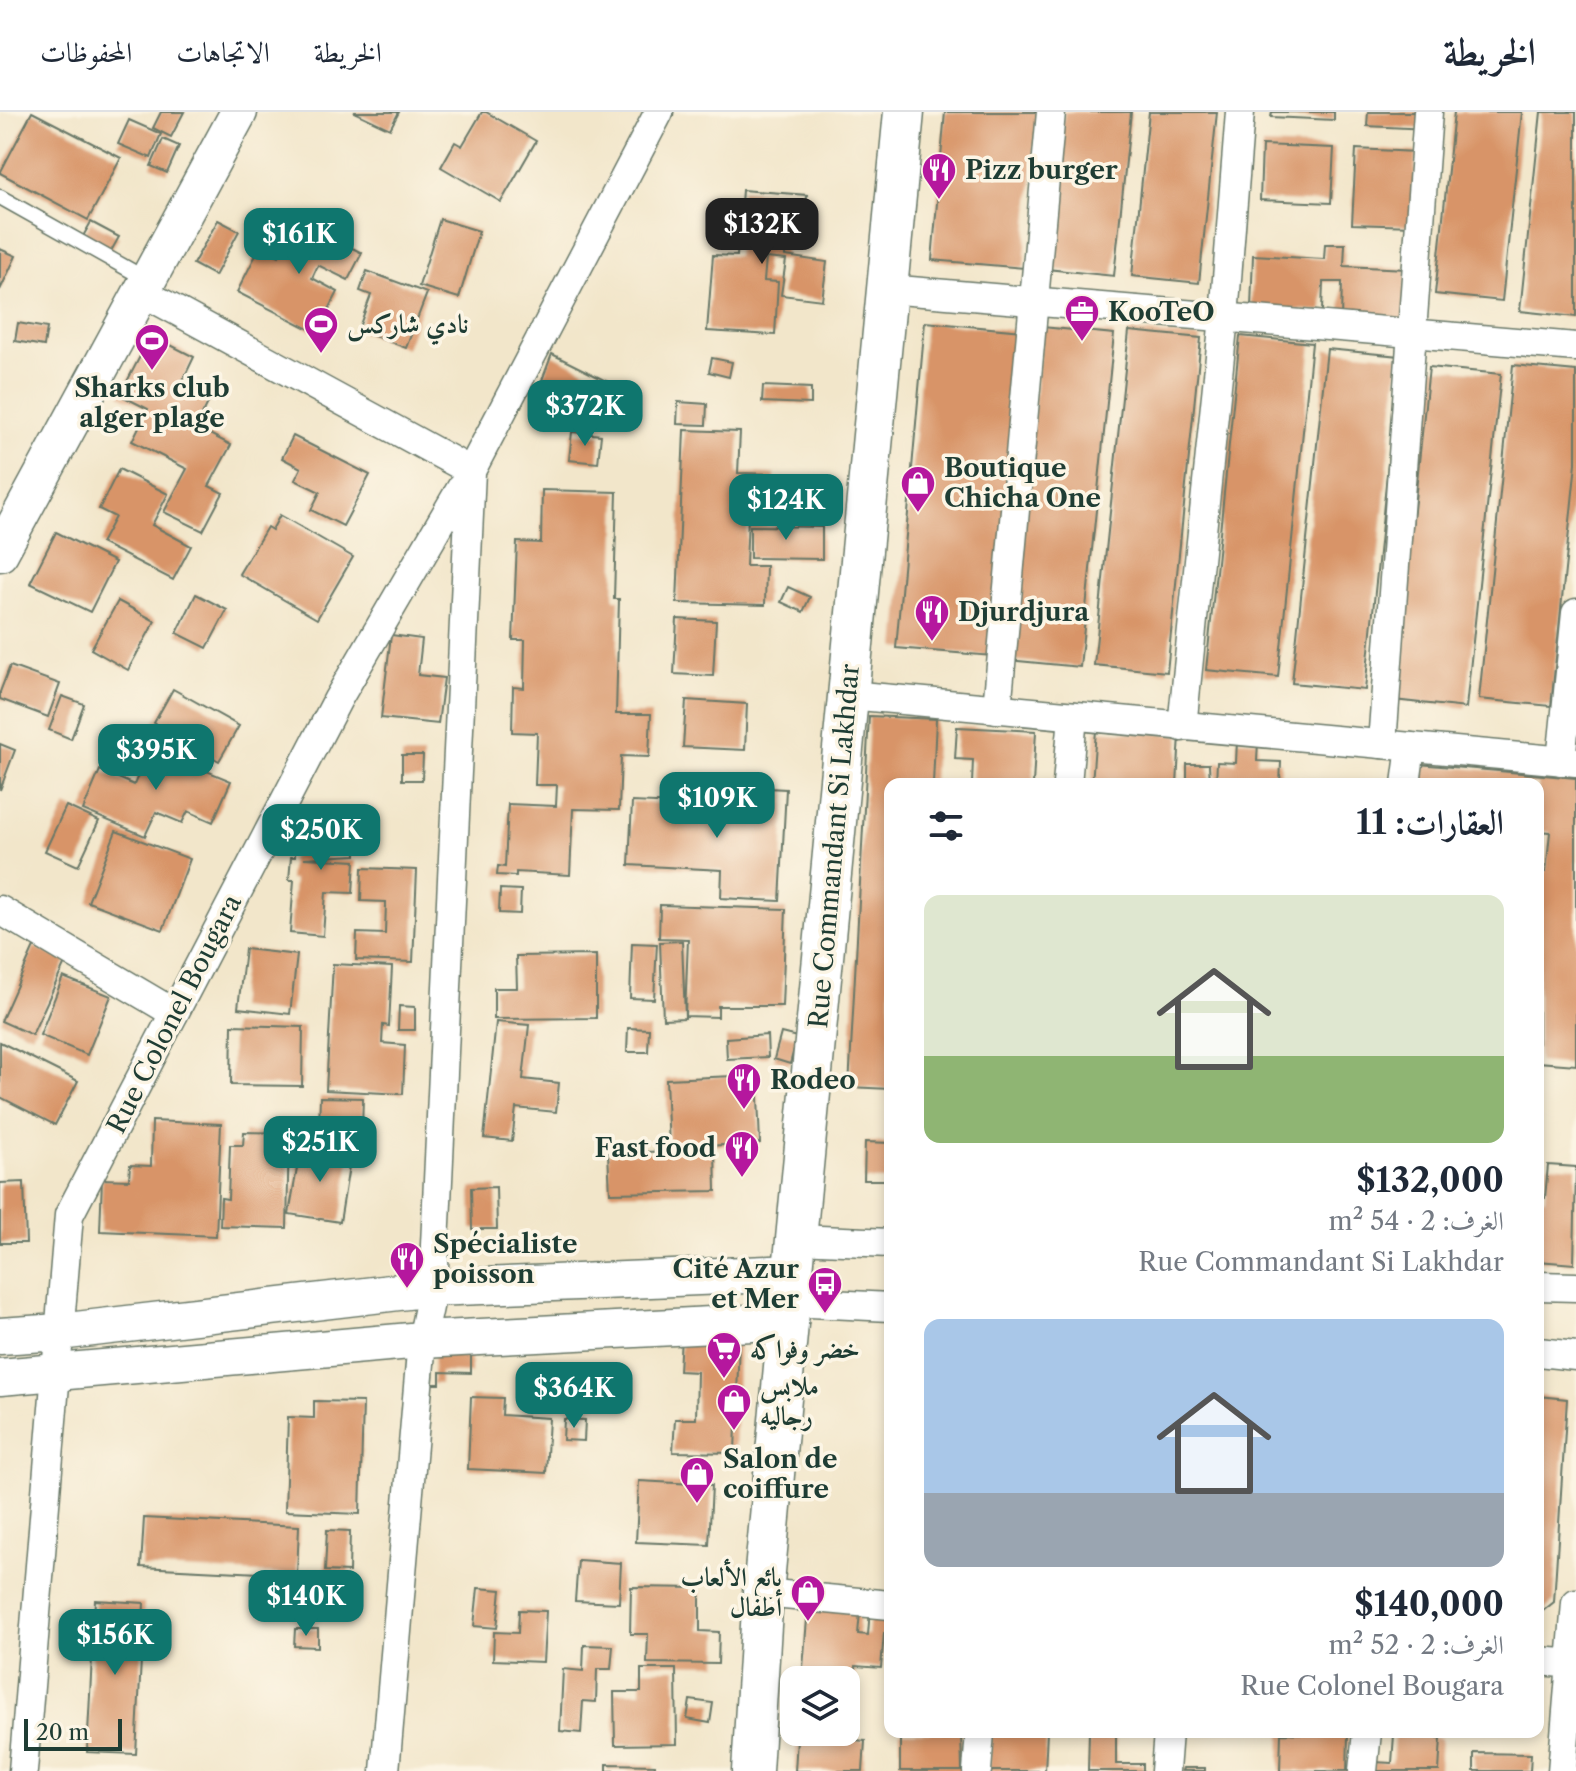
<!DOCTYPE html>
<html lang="ar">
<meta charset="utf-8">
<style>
body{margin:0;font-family:"Libre Caslon Text",Amiri,serif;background:#f6f6f7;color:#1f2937;direction:rtl;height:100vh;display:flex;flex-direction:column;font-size:30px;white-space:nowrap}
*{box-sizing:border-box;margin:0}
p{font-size:26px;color:#747a83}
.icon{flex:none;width:44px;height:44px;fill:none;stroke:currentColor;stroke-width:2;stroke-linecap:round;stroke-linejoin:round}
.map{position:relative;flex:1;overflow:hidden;direction:ltr}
.drawer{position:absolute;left:884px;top:666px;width:660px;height:960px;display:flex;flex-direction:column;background:#fff;border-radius:16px;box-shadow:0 4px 12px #0003;direction:rtl}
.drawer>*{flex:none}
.buttons{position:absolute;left:780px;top:1554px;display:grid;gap:16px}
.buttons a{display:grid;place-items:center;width:80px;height:80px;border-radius:16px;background:#fff;box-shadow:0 4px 12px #0003;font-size:40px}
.scale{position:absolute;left:24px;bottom:20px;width:98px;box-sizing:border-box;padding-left:8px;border:4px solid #1f3d34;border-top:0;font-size:22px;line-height:28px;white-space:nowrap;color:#1f3d34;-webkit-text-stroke:6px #fcf5e5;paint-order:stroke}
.price{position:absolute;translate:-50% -68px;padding:0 18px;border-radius:16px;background:#0f766e;color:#fff;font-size:26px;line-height:52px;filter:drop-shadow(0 2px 4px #0008)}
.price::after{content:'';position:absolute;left:50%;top:48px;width:24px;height:18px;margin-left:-12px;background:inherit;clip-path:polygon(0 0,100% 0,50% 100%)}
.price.selected{background:#222;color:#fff}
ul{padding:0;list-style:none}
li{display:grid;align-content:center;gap:16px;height:424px;padding:0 40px}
li span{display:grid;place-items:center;height:248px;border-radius:16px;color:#555}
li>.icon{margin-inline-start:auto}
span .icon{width:144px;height:144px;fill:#fffc;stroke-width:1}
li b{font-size:34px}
h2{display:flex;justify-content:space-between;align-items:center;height:96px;padding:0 40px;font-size:34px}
header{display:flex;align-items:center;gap:48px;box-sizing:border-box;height:112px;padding:0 40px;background:#fff;border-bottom:2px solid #e0e1e3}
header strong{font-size:38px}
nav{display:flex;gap:44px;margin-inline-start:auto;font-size:28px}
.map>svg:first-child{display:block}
.building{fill:#d89467}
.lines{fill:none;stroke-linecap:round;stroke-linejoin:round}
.service-casing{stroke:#697868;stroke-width:17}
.minor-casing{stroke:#697868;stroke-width:31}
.tertiary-casing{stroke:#697868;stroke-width:39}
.secondary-casing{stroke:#697868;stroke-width:43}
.service{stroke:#fff;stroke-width:14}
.minor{stroke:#fff;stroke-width:28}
.tertiary{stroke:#fff;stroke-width:36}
.secondary{stroke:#fff;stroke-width:40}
.labels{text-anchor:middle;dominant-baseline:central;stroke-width:7;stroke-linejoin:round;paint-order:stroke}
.poi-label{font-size:26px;font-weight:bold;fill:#1f3d34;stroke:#fcf5e5;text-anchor:start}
.street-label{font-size:26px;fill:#1f3d34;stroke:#fcf5e5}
</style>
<header>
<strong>الخريطة</strong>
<nav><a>الخريطة</a><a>الاتجاهات</a><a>المحفوظات</a></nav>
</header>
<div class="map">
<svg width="1576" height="1659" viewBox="0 0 1576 1659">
<rect width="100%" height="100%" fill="#fcf5e5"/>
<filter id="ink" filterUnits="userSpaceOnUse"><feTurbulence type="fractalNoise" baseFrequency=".0125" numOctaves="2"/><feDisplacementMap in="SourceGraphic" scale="16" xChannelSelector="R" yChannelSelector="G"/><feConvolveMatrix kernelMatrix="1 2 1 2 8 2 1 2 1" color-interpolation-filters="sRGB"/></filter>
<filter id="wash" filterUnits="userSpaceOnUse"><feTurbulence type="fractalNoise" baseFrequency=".006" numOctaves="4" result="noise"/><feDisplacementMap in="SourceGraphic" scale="32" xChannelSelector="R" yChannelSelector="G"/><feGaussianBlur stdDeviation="1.8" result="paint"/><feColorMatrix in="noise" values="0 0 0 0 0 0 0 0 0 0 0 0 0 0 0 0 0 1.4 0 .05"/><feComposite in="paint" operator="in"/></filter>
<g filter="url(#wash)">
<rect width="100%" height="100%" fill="#f2e6ca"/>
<g id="blocks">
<g class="building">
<path d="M32 0 121 46 88 108 0 61Z"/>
<path d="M161 0H184L171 25 153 16Z"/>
<path d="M354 0H399L390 17Z"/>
<path d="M482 0H486L536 29 501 90 441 55 455 30 462 34Z"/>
<path d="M945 0H1038L1024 156 932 148Z"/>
<path d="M1064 0H1131L1114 164 1047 157Z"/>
<path d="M1149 0H1217L1199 171 1132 164Z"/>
<path d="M1272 0H1334V8L1271 5Z"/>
<path d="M1368 0H1428L1427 17 1367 14Z"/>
<path d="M1454 0H1522L1502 189 1435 182Z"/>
<path d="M1541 0H1576V205L1520 199Z"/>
<path d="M129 8 161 22 151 46 118 32Z"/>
<path d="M163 27 179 34 167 61 151 54Z"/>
<path d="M1262 33 1334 36 1331 91 1260 88Z"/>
<path d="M1356 37 1416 40 1413 114 1352 112Z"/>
<path d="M742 78 807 83 804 122 786 121 785 144 827 150 822 188 781 183 786 148 766 146 764 169 778 170 775 223 707 219 713 143 737 144Z"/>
<path d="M440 107 479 119 459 186 419 174Z"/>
<path d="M218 108 239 119 215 164 193 152Z"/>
<path d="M298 108 362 141 348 168 318 153 312 166 338 180 317 221 237 180 260 135 279 144Z"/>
<path d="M722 108H737L736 133 722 132Z"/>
<path d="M91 110 119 125 110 141 82 126Z"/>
<path d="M1325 132H1345L1344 154 1407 157 1404 209 1341 206 1342 170H1323L1322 199 1251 196 1253 143 1324 147Z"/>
<path d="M0 137 16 144 0 178Z"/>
<path d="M367 159 427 181 406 236 358 218 371 183 360 179Z"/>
<path d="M925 210 1022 219 993 544 896 536Z"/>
<path d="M18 211 47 216 44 234 15 229Z"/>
<path d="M1042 215 1114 222 1080 555 1008 548Z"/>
<path d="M1129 219 1201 226 1167 560 1094 553Z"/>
<path d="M151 223 194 245 182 270 211 285 196 315 231 333 209 374 223 381 203 419 164 400 187 357 132 329 148 297 120 283Z"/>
<path d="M1240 224 1312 231 1278 565 1206 558Z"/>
<path d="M1327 237 1399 244 1365 578 1292 571Z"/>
<path d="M552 242 624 278 617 289 538 279Z"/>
<path d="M712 246 732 250 729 265 709 260Z"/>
<path d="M1513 253 1576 259V351L1551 594 1479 587Z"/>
<path d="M1429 255 1501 262 1466 596 1394 588Z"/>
<path d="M763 274 811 276V292L762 290Z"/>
<path d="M678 290 707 292 706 313 677 312Z"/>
<path d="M684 318 740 320 738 361 775 362 774 404 748 403 746 454H766L765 493 677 491Z"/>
<path d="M572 320 601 323 598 351 569 348Z"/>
<path d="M293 324 370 363 343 414 311 398 320 380 295 368 301 356 282 346Z"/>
<path d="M119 357 168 382 152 413 191 434 173 468 101 431 115 405 99 397Z"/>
<path d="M542 378 617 380 614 487H619L616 602H651L649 645 621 644 619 698 573 697 570 763 516 760V764L497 763 498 754 505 755 508 692 556 694 557 673H535L537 621 512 620 513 575 524 576 525 528H513L517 430 541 431Z"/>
<path d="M280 403 353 445 317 507 239 462 267 415 272 418Z"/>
<path d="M750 414 822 415V447L750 446Z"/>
<path d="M56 420 115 450 90 500 30 471Z"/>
<path d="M788 475 810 485 803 500 781 490Z"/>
<path d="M196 482 227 498 207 536 177 521Z"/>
<path d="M118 489 155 509 128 558 91 537Z"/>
<path d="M677 507 716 509 713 564 674 562Z"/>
<path d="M391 523 422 527 418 563 444 566 438 612 381 606Z"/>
<path d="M10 554 60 572 48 605 0 587V580Z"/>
<path d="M173 577 239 614 219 649 154 611Z"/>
<path d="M62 584 84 592 71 627 49 618Z"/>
<path d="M686 588 747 592 745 638 683 635Z"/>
<path d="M869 604 936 607 933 672H890V977L849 975Z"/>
<path d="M957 615 1036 619 1033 672H972L973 648 955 647Z"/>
<path d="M1096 618 1180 623 1177 672H1092Z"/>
<path d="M129 627 231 669 213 710 188 699 182 711 156 700 145 724 83 698 100 658 134 673 144 649 123 640Z"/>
<path d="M1237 628 1258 629 1257 649 1281 650 1280 672H1216L1217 650 1236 651Z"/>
<path d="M0 632 15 638 0 678Z"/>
<path d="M402 643H423L422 668H402Z"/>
<path d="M1187 652H1209L1210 672H1187Z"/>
<path d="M1418 652 1576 666V953L1538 950V760H1546L1550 720 1538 719V672H1416Z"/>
<path d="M726 674 786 677 780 789 721 786 722 758 629 753 632 690 726 694Z"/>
<path d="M66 694 99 709 78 754 45 739Z"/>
<path d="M355 703 356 743 304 746 355 749 353 781 326 780 323 824 290 821 294 768H289L291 745H295V726L319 725 318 705Z"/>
<path d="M116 719 190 747 163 818 88 790Z"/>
<path d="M362 756 417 758 413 850 356 848 357 821 385 822 386 790 361 789Z"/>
<path d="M500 777 521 778 520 802 499 801Z"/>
<path d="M660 793 786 797 782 894H718V905L685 904 688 827 659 826Z"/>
<path d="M682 829 685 906 663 907 660 830Z"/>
<path d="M632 831 657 832 654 887 630 886Z"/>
<path d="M34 835 66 849 32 923 1 909Z"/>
<path d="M245 837 297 843 290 902 238 896Z"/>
<path d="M596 843V906L494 907V876H517L516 844Z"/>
<path d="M333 852 392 855 389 914 383 913 382 931 405 933 403 982 326 978Z"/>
<path d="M63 865 111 884 87 943 40 923Z"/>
<path d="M399 894 415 895V918H398Z"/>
<path d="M496 910 529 913 523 967 559 971 556 1000 516 996 512 1029 484 1026Z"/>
<path d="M232 913 303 915 302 974 231 973Z"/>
<path d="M628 916 649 917 648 940H627Z"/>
<path d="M781 921 797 925 790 952 774 947Z"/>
<path d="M767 923 768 945 727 947 726 926Z"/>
<path d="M0 930 78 969 55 1013 0 985Z"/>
<path d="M757 963 760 1031 669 1036 666 967Z"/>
<path d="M320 985 363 986 362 1016 319 1014Z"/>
<path d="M152 1009 221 1012 216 1124 100 1119 102 1067 129 1068 130 1053 151 1054Z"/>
<path d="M244 1020 289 1021 287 1116 220 1114 221 1086 228 1087 230 1033H243Z"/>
<path d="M865 1030 890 1031V1068H864Z"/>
<path d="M301 1034 351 1042 340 1110 289 1102Z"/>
<path d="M715 1038 716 1079 610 1081 608 1041Z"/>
<path d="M1548 1053 1576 1055 1574 1152 1538 1149V1086H1545Z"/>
<path d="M24 1070 26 1131H0V1071Z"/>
<path d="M496 1075 497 1117H472L471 1076Z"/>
<path d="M681 1225 739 1227 735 1341 673 1340 675 1307H696L697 1260 679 1259Z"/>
<path d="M434 1234 471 1235V1261L440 1260V1272H433Z"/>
<path d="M1538 1284 1567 1287 1554 1490 1538 1503Z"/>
<path d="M471 1285 503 1286 502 1303 549 1306 546 1361 468 1357Z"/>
<path d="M314 1289 363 1290 360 1402 285 1399 288 1305 314 1306Z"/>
<path d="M564 1307 585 1308 584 1329 563 1328Z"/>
<path d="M639 1369 712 1373 709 1433 636 1430Z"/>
<path d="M144 1406 299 1414 297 1463 141 1455Z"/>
<path d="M327 1418 350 1419 349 1460 325 1459Z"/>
<path d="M578 1448 621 1451 619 1491 575 1489Z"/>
<path d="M631 1475 700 1476V1519L719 1520 718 1552 647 1551 648 1522H630Z"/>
<path d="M478 1476 501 1478 497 1516 474 1514Z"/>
<path d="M95 1488 144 1491 136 1642 87 1640Z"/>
<path d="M808 1495 860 1500 858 1522 868 1523 870 1497 890 1499 889 1521H884L881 1556 856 1554 853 1585H846V1568H802Z"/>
<path d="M519 1498 546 1499 543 1550 493 1548 494 1520 518 1521Z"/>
<path d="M295 1517H318V1535L294 1534Z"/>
<path d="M584 1533 613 1534 611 1557H597L596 1590 583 1589 581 1621 560 1619 563 1557 583 1559Z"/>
<path d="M641 1557H676L677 1632 615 1633 614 1580H641Z"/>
<path d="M690 1588 713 1591 710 1611 687 1607Z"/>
<path d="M846 1591 858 1592 855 1628 865 1629 863 1659H795L797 1627H805V1620H846Z"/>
<path d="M900 1620H961L962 1659H900Z"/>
<path d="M991 1620H1047L1045 1659H989Z"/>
<path d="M1089 1620H1116V1652H1143V1659H1088Z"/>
<path d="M1281 1621 1348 1623 1347 1659H1280Z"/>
<path d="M1394 1623 1441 1626 1439 1659H1373L1374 1650 1392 1651Z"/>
<path d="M1474 1641 1531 1642 1530 1659H1474Z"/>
<path d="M607 1652 655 1653V1659H607Z"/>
<path d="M1183 1656H1205V1659H1182Z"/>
</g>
</g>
</g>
<g filter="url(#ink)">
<use href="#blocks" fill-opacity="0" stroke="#697868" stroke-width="2"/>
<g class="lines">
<g class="service-casing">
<path id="service" d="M0 85 146 167"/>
</g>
<g class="minor-casing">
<g id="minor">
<path d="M887 177 1576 235"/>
<path d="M142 180 471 359 433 1176 422 1228 385 1659"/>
<path d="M849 583 1576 650"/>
<path d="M997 597 1051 0"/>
<path d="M1182 615 1224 205 1240 0"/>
<path d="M1382 632 1428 0"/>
<path d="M1561 649 1576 501"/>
<path d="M1067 672 1073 604"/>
<path d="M1406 672 1411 635"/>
<path d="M0 798 174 901"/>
<path d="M797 1127 890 1131"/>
<path d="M1538 1174 1576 1175"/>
<path d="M790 1190 890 1195"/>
<path d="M1538 1240 1576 1244"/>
<path d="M763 1481 890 1493"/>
<path d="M1538 1549 1576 1552"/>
<path d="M23 1659 69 1103 338 587 471 359 659 0"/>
<path d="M977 1659 980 1620"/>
<path d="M1165 1659 1168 1620"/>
<path d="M1363 1659 1367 1620"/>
<path d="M1562 1659 1576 1491"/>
</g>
</g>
<g class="tertiary-casing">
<g id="tertiary">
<path d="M0 441 239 0"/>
<path d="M0 1224 59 1220 433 1176 794 1161"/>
<path d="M0 1265 422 1228 790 1209"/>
</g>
</g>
<g class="secondary-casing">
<path id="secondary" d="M752 1659 763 1481 790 1190 904 0"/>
</g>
<use href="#service" class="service"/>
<use href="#minor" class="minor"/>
<use href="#tertiary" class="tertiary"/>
<use href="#secondary" class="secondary"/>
</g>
</g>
<defs>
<g id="restaurant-pin" transform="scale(1.8)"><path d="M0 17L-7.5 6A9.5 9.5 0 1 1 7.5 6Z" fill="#b5179e" stroke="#fcf5e5"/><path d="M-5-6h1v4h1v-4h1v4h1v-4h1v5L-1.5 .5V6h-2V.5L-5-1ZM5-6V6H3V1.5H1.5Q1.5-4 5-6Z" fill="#fff"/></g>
<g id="office-pin" transform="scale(1.8)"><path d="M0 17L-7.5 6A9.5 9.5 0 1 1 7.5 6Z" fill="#b5179e" stroke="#fcf5e5"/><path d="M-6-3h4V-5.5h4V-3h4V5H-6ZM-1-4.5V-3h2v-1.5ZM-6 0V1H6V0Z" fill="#fff"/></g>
<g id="stadium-pin" transform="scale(1.8)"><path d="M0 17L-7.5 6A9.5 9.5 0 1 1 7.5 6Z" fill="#b5179e" stroke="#fcf5e5"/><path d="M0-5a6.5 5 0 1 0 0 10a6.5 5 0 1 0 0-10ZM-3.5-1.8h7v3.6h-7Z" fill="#fff"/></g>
<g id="shop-pin" transform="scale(1.8)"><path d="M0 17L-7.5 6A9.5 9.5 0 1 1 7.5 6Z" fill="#b5179e" stroke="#fcf5e5"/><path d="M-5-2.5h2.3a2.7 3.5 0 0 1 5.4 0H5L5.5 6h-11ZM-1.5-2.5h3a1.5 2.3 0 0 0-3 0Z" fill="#fff"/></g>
<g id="bus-pin" transform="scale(1.8)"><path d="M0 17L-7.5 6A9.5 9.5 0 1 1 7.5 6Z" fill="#b5179e" stroke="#fcf5e5"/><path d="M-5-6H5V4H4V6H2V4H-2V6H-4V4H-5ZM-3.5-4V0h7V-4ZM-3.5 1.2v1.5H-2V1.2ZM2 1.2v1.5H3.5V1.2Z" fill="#fff"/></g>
<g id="supermarket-pin" transform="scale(1.8)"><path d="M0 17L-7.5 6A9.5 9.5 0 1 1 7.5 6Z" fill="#b5179e" stroke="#fcf5e5"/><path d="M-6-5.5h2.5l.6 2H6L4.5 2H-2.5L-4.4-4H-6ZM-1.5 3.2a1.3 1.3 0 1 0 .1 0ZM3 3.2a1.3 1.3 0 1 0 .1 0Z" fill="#fff"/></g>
</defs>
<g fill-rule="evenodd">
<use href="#restaurant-pin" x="939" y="58"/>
<use href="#office-pin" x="1082" y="200"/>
<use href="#stadium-pin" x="321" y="212"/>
<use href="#stadium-pin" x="152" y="229"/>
<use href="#shop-pin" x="918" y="371"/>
<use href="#restaurant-pin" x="932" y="500"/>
<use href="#restaurant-pin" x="744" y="968"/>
<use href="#restaurant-pin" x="742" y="1036"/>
<use href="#restaurant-pin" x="407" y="1147"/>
<use href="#bus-pin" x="825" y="1172"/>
<use href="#supermarket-pin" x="724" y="1237"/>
<use href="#shop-pin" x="734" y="1289"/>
<use href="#shop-pin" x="697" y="1362"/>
<use href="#shop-pin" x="808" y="1480"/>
</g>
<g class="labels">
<g class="poi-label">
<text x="965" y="58">Pizz burger</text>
<text x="1108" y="200">KooTeO</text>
<text x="347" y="212">نادي شاركس</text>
<text x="152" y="276" text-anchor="middle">Sharks club<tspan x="152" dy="30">alger plage</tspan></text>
<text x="944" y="356">Boutique<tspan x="944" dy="30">Chicha One</tspan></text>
<text x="958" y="500">Djurdjura</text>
<text x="770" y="968">Rodeo</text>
<text x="716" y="1036" text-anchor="end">Fast food</text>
<text x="433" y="1132">Spécialiste<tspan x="433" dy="30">poisson</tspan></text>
<text x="799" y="1157" text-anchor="end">Cité Azur<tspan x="799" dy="30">et Mer</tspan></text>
<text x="750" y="1237">خضر وفواكه</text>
<text x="760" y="1274">ملابس<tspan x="760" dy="30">رجاليه</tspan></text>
<text x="723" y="1347">Salon de<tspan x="723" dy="30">coiffure</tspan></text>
<text x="782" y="1465" text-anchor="end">بائع الألعاب<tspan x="782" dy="30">أطفال</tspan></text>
</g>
<g class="street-label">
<text transform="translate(834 734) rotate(-85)">Rue Commandant Si Lakhdar</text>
<text transform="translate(174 902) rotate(-63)">Rue Colonel Bougara</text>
</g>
</g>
</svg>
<div class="buttons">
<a><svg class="icon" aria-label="layers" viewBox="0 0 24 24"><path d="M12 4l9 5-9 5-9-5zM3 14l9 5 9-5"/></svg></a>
</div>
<div class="scale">20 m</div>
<b class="price selected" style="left:762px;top:154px">$132K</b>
<b class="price" style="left:299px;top:164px">$161K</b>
<b class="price" style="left:585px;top:336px">$372K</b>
<b class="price" style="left:786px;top:430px">$124K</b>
<b class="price" style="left:156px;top:680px">$395K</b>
<b class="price" style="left:717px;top:728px">$109K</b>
<b class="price" style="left:321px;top:760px">$250K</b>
<b class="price" style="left:320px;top:1072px">$251K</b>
<b class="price" style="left:574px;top:1318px">$364K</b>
<b class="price" style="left:306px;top:1526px">$140K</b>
<b class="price" style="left:115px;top:1565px">$156K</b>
<section class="drawer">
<h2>العقارات: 11<svg class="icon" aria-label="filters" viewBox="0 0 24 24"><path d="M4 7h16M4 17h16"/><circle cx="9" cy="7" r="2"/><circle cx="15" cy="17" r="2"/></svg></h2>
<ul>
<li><span style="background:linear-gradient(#dfe7d0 65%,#8fb573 0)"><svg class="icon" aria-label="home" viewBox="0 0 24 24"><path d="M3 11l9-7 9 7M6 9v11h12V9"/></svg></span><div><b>$132,000</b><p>الغرف: 2 · 54 m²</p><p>Rue Commandant Si Lakhdar</p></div></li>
<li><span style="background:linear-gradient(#a9c7e8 70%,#9aa5b1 0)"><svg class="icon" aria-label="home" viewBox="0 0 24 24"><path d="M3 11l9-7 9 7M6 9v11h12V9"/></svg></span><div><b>$140,000</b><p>الغرف: 2 · 52 m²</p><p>Rue Colonel Bougara</p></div></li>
</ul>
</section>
</div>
